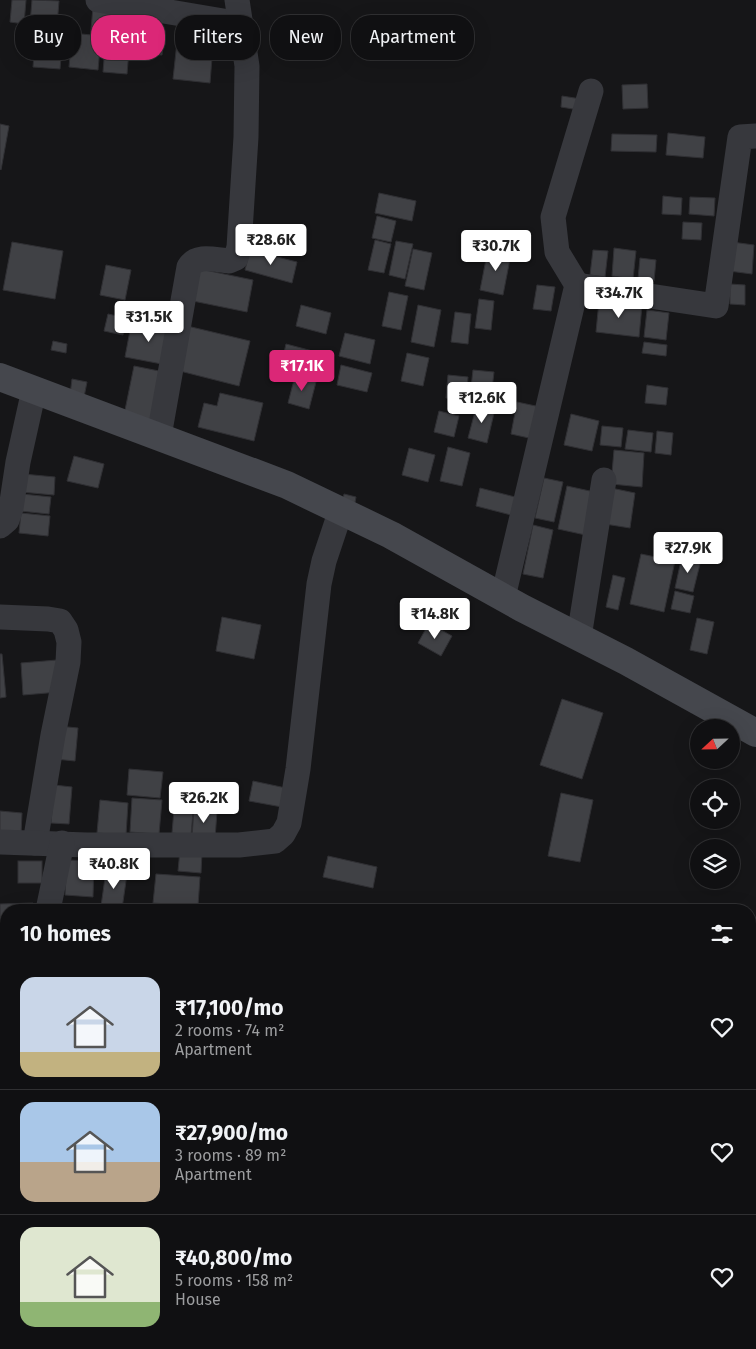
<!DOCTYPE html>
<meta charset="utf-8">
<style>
body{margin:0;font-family:"Fira Sans",sans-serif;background:#1e1e20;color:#f1f3f6;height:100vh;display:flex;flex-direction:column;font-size:19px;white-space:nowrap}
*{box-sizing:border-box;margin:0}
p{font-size:16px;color:#9c9d9f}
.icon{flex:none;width:28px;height:28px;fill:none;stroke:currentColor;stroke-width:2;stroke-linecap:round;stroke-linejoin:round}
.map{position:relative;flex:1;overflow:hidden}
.side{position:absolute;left:0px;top:904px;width:756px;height:446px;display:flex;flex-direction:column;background:#101012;border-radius:20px 20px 0 0;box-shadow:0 5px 20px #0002,0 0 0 1px #303032}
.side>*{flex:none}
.top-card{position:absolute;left:15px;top:15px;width:500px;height:45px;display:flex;gap:10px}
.needle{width:32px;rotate:248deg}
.fabs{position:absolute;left:690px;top:719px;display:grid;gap:10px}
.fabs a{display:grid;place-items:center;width:50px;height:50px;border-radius:50%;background:#101012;box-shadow:0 5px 20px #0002,0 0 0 1px #303032;font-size:25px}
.price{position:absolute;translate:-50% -42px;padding:0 11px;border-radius:5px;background:#fff;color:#222;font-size:16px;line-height:32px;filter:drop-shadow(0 1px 2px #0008)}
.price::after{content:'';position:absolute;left:50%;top:30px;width:15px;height:11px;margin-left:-8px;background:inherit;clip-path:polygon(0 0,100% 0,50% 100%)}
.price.current{background:#db2777;color:#fff}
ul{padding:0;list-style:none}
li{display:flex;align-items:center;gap:15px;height:125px;padding:0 20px}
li+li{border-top:1px solid #303032}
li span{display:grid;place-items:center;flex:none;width:140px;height:100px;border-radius:15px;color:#555}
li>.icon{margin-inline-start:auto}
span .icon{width:60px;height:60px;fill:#fffc;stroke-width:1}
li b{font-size:21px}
h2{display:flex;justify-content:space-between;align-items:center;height:60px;padding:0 20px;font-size:21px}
.pill{padding:0 18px;border-radius:20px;background:#101012;box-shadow:0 5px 20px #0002,0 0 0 1px #303032;font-size:18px;line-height:45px}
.pill.current{background:#db2777;color:#fff}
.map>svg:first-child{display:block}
.building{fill:#404145;stroke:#303034}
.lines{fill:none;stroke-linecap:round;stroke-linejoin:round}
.street{stroke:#37383d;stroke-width:25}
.secondary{stroke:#45474d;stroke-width:28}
</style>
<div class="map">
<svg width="756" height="1349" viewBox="0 0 756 1349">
<rect width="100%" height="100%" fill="#161618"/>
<g class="building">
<path d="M12 0H26L24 24 10 22Z"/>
<path d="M32 0 59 1 57 26 30 24Z"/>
<path d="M93 7 127 10 125 34 91 30Z"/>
<path d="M137 26 164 29 162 55 135 53Z"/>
<path d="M36 31 63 34 60 69 33 67Z"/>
<path d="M72 33 101 36 98 70 69 67Z"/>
<path d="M106 35 130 38 127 74 103 72Z"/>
<path d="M177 42 213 45 210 83 173 79Z"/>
<path d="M647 84 648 108 623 109 622 85Z"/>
<path d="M562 96 581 99 579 110 561 107Z"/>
<path d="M0 124 9 126 1 170 0 169Z"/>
<path d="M668 133 705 137 703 158 666 155Z"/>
<path d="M612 134 657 135 656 152 611 151Z"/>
<path d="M379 193 416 201 412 221 375 213Z"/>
<path d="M663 196 682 198 681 215 662 214Z"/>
<path d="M690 197 715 198 714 216 689 214Z"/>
<path d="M377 216 396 221 391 242 372 238Z"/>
<path d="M683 222 702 223 701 240 682 239Z"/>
<path d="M375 240 391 244 384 273 368 270Z"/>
<path d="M396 241 413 244 405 279 389 275Z"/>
<path d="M12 242 63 251 55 299 3 290Z"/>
<path d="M732 242 754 245 752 274 729 271Z"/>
<path d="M614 248 636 251 633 279 612 276Z"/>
<path d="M413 249 432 253 424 290 405 286Z"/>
<path d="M488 249 511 254 503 295 480 290Z"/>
<path d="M250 250 297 262 292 283 245 270Z"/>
<path d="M593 250 608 251 605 277 590 275Z"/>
<path d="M640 258 656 260 654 281 638 279Z"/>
<path d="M106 265 131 270 125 300 100 295Z"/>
<path d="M195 268 253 280 247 312 188 300Z"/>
<path d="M730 284 745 285V305L730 304Z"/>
<path d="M537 285 555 287 551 311 533 309Z"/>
<path d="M389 292 408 296 401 330 382 326Z"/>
<path d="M479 299 494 301 491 330 475 328Z"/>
<path d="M599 301 642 305 639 337 596 332Z"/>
<path d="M301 305 331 313 326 334 296 326Z"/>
<path d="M418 305 441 310 434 347 411 342Z"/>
<path d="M647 310 669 313 666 340 644 337Z"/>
<path d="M455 312 471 314 468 344 451 342Z"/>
<path d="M108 314 127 318 123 335 104 331Z"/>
<path d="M132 320 174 329 167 365 125 357Z"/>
<path d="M183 325 250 341 239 386 172 369Z"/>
<path d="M345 333 375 340 370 364 339 356Z"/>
<path d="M53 341 67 344 66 353 51 350Z"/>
<path d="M644 342 667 345 666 356 642 353Z"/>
<path d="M286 344 324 354 319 375 281 365Z"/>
<path d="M407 353 429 358 423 386 401 381Z"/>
<path d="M341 365 372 373 367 392 337 385Z"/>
<path d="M134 366 164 372 155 421 124 415Z"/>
<path d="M473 370 494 372 491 398 470 396Z"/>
<path d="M448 375 468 377 466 400 446 398Z"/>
<path d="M295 376 316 382 309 409 288 403Z"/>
<path d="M72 379 87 382 84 397 70 395Z"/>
<path d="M647 385 668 388 666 405 645 403Z"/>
<path d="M220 393 263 403 254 441 198 427 204 403 217 406Z"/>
<path d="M517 402 545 408 538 440 511 434Z"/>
<path d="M477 404 495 409 487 443 468 438Z"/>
<path d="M439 411 459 416 454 437 434 432Z"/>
<path d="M571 414 599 421 592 451 564 445Z"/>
<path d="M602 426 623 428 621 447 600 445Z"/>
<path d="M628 430 653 433 651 452 625 449Z"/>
<path d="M657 431 673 433 671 455 655 453Z"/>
<path d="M448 447 470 453 462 486 440 481Z"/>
<path d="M409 448 435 455 428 482 402 475Z"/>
<path d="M614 450 644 453 642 487 611 484Z"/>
<path d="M74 456 104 464 98 488 67 481Z"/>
<path d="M23 474 55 477 54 495 21 492Z"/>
<path d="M544 478 563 482 554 522 535 518Z"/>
<path d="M567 486 599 493 590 536 558 529Z"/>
<path d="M480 488 519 498 515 516 476 506Z"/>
<path d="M611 488 635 493 630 528 605 524Z"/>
<path d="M22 494 51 497 49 514 20 511Z"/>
<path d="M344 494 356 497 354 508 342 505Z"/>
<path d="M21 513 50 516 48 536 19 533Z"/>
<path d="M533 525 553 530 543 578 523 574Z"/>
<path d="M641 554 675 561 664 612 630 604Z"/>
<path d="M682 556 701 560 693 592 675 588Z"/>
<path d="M613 575 625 578 618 610 606 607Z"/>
<path d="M675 591 694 596 690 613 671 609Z"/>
<path d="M222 617 261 625 254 659 216 651Z"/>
<path d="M697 618 714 622 707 654 690 650Z"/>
<path d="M429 623 452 636 441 656 418 643Z"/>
<path d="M0 654H2L6 697 0 698Z"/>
<path d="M57 660 59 692 23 695 21 663Z"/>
<path d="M562 699 603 713 582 779 540 765Z"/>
<path d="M58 726 78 728 75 761 55 759Z"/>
<path d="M129 769 163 772 160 798 127 795Z"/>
<path d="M253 781 286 788 282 807 249 801Z"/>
<path d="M54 785 72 787 69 824 51 823Z"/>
<path d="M561 793 593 800 580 862 548 856Z"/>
<path d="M132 798 162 800 159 834 130 832Z"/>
<path d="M175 798 194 800 191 835 172 833Z"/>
<path d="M100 800 128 803 126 835 97 833Z"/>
<path d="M194 809 217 811 215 839 192 837Z"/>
<path d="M0 811 22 813 21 835 0 833Z"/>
<path d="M180 850 202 852 201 873 178 871Z"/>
<path d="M328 856 377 867 373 888 323 877Z"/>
<path d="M67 860 94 861 93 897 65 895Z"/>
<rect x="18" y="861" width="24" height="22"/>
<path d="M106 871 127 874 122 909 101 906Z"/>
<path d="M156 874 200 877 198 906 153 903Z"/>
<path d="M33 903V910H6V935H0V904Z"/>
<rect x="0" y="938" width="6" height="25"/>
<path d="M752 945 756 946V991L750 990Z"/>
<rect x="4" y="993" width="2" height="21"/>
<rect x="0" y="1024" width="6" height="25"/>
<path d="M6 1108V1134H0V1109Z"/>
<path d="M6 1138V1161L2 1162 0 1139Z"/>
<path d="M0 1176 3 1201H0Z"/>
<rect x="750" y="1278" width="6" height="41"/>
<rect x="366" y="1344" width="29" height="5"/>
<path d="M402 1344H429L430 1349H402Z"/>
<path d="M496 1344H513V1349H497Z"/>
<rect x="516" y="1344" width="33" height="5"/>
<rect x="553" y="1344" width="28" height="5"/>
<rect x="587" y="1344" width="31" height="5"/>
<rect x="690" y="1344" width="30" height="5"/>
<path d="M115 1346V1349H86Z"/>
</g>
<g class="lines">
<g class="street">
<path d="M98 0 241 24"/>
<path d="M577 285 716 306 740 137 756 136"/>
<path d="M159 436 189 267C197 254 215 260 229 261L236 258 239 247 246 137 247 66 237 0"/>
<path d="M0 526 7 520 11 508 18 462 34 390"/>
<path d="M503 597 577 285 557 252 553 217 591 91"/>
<path d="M0 617 48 619 60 621 66 630 69 642 68 662 53 735 35 843"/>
<path d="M579 637 604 480"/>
<path d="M0 842 87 845H239L275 841 283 834 289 823 298 769 319 584 324 561 341 510"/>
<path d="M48 910 62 843"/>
<path d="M750 996H756"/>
<path d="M0 1063 6 1062"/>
<path d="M750 1103 756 1104"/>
<path d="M750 1213H756"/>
<path d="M750 1323 756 1324"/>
<path d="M76 1344 77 1349"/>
<path d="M163 1344 164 1349"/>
<path d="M445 1349V1344"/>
<path d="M680 1349V1344"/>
</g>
<path class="secondary" d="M0 377 287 485 391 535 522 608 626 661 756 733"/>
</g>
</svg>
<div class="fabs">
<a><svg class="needle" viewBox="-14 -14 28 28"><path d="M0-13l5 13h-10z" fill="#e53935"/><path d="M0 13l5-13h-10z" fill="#9c9d9f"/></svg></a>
<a><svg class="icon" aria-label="locate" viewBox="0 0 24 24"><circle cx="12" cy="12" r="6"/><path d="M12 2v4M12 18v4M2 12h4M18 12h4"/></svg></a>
<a><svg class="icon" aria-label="layers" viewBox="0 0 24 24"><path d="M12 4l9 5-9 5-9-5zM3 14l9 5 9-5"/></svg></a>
</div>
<b class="price" style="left:271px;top:266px">₹28.6K</b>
<b class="price" style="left:496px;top:272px">₹30.7K</b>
<b class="price" style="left:619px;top:319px">₹34.7K</b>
<b class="price" style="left:149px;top:343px">₹31.5K</b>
<b class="price current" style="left:302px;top:392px">₹17.1K</b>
<b class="price" style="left:482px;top:424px">₹12.6K</b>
<b class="price" style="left:688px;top:574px">₹27.9K</b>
<b class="price" style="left:435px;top:640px">₹14.8K</b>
<b class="price" style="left:204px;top:824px">₹26.2K</b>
<b class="price" style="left:114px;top:890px">₹40.8K</b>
<div class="top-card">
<a class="pill">Buy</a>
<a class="pill current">Rent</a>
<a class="pill">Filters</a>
<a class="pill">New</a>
<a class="pill">Apartment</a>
</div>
<section class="side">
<h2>10 homes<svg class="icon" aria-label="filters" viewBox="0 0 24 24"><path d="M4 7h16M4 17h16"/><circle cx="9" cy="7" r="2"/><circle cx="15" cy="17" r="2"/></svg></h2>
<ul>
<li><span style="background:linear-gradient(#c9d6e8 75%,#c2b280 0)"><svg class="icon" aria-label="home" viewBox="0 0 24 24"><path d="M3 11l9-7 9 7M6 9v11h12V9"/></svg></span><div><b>₹17,100/mo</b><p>2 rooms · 74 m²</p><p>Apartment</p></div><svg class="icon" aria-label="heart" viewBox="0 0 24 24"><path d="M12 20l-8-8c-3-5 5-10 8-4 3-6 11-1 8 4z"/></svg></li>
<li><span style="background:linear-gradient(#a9c7e8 60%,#b9a48a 0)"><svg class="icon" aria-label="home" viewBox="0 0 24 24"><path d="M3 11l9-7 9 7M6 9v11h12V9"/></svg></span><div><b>₹27,900/mo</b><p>3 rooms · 89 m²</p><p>Apartment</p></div><svg class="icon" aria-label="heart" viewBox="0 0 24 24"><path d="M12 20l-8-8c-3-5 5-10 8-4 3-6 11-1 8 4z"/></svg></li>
<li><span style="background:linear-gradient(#dfe7d0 75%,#8fb573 0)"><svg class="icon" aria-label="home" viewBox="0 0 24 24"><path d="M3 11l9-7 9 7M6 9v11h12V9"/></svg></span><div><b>₹40,800/mo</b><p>5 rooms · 158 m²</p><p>House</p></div><svg class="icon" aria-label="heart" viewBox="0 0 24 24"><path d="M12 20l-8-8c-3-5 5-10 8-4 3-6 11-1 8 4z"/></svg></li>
</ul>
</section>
</div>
